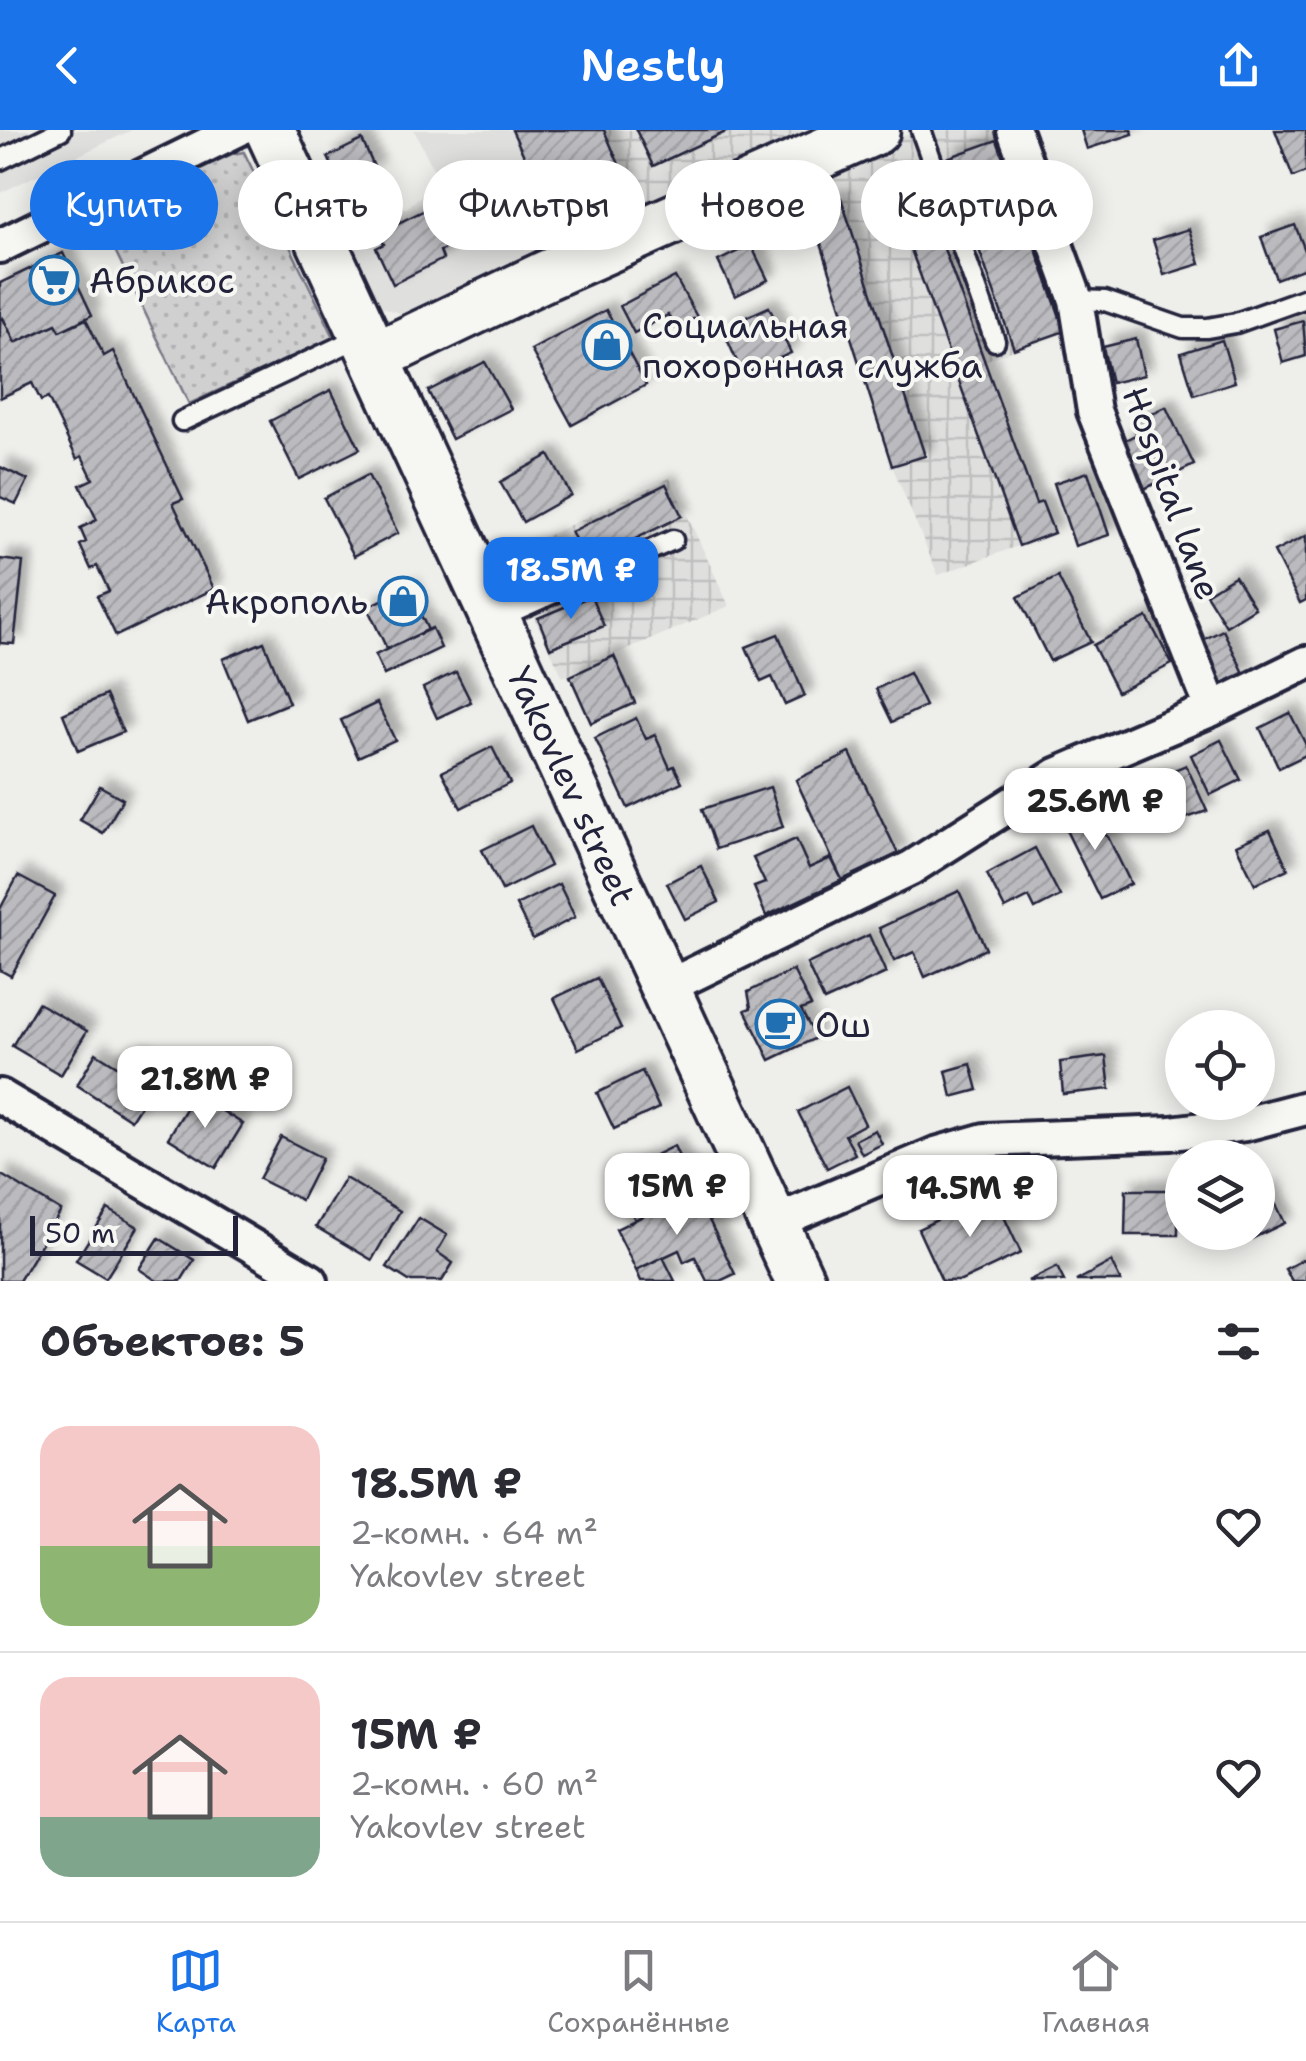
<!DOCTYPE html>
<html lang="ru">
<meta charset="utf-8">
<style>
body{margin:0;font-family:"Shantell Sans",sans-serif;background:#f2f2f3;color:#2b2b33;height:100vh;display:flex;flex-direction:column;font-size:38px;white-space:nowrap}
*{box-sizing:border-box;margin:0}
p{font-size:32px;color:#7c7c81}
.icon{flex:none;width:55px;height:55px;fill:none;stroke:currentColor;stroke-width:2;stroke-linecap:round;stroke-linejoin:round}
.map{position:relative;height:1151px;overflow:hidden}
.side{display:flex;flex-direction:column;background:#fff;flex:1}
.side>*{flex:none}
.banner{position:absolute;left:30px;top:30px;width:1248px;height:90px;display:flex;gap:20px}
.fabs{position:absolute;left:1165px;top:880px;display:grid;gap:20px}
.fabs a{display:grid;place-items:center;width:110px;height:110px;border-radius:50%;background:#fff;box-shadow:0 5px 25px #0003;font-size:50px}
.scale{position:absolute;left:30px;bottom:25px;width:208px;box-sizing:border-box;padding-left:10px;border:5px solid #22223b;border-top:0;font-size:28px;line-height:35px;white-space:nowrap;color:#22223b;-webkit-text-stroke:8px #f6f6f2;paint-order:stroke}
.price{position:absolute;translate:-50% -85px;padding:0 22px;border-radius:20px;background:#fff;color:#222;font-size:32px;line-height:65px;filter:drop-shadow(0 2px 5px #0008)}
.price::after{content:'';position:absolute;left:50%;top:60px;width:30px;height:22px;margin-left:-15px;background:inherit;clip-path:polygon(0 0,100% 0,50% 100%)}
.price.active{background:#1a73e8;color:#fff}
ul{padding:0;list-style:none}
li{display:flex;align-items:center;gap:30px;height:250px;padding:0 40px}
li+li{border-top:2px solid #e1e1e2}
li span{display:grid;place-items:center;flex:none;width:280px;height:200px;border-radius:30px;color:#555}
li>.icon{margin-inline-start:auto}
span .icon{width:120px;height:120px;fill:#fffc;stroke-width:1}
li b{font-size:42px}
h2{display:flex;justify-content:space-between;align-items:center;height:120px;padding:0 40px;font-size:42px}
.pill{padding:0 35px;border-radius:45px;background:#fff;box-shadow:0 5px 25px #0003;font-size:35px;line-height:90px}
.pill.active{background:#1a73e8;color:#fff}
header{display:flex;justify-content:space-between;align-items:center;height:130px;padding:0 40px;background:#1a73e8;color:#fff;font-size:45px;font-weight:600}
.tab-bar{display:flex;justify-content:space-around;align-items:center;height:140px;border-top:2px solid #e1e1e2;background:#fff;font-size:28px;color:#7c7c81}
.tab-bar a{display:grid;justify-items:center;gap:5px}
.tab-bar .active{color:#1a73e8}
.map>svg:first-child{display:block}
.built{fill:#dfdfde}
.industrial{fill:url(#industrial-grid)}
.grass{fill:url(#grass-dots);stroke:#797986;stroke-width:2.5}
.building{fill:url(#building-hatch);stroke:#22223b;stroke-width:2.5;filter:url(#shadow)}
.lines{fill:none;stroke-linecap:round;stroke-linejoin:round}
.lane-casing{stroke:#22223b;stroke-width:25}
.street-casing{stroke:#22223b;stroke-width:40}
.secondary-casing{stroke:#22223b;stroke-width:55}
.lane{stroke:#f6f6f2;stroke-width:18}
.street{stroke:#f6f6f2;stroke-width:32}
.secondary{stroke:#f6f6f2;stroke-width:48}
.labels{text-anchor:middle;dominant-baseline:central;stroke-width:8;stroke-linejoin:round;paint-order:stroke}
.poi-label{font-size:35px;fill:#22223b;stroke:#f6f6f2;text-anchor:start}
.street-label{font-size:35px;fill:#22223b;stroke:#f6f6f2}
</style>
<header><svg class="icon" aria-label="back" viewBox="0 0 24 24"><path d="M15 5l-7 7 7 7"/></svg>Nestly<svg class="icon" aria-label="share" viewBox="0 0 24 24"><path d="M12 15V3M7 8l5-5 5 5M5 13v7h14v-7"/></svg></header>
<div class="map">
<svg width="1306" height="1151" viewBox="0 0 1306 1151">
<defs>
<pattern id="industrial-grid" width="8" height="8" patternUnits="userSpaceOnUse" patternTransform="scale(2.5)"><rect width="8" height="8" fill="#dfdfde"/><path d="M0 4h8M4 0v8" fill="none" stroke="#bfbfbf"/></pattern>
<pattern id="grass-dots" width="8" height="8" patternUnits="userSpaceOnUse" patternTransform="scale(2.5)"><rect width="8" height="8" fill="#d0d0d1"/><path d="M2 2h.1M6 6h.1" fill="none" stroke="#b2b2b4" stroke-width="1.8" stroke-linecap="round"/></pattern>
<pattern id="building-hatch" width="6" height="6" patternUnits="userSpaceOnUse" patternTransform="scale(2.5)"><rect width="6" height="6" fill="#bbbbbf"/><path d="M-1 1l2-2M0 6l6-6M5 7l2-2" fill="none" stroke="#a0a0a5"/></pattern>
<filter id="shadow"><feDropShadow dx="9" dy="-9" stdDeviation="5" flood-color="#0004"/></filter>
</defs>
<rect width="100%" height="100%" fill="#eeeeeb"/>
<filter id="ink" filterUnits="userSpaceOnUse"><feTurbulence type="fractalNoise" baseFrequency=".01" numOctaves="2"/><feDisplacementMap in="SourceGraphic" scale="20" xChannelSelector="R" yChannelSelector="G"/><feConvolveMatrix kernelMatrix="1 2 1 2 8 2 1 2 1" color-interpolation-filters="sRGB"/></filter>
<g filter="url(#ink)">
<g class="built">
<path d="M0 0H132L0 63Z"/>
<path d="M414 0H512L566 117 413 183 405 185 382 177 346 106 408 77 439 50Z"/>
</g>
<g class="industrial">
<path d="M512 0H835L566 117Z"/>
<path d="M916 0H1006L1074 198 984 231 1036 373 1042 372 1054 403 938 445 892 336 810 79 797 51Z"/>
<path d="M670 348 729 476 563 547 504 426Z"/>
</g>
<path class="grass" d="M244 22 334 207 189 274 98 85 232 24Z"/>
<g class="building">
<path d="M512 0H604L629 57 554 91Z"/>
<path d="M636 0H730L653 36Z"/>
<path d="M1081 0H1132L1133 4 1087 19Z"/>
<path d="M1275 0H1306V42L1293 47Z"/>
<path d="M362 10 375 39 341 55 328 27Z"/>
<path d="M997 10 1065 201 1014 219 947 28Z"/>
<path d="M916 41 1036 374 1042 372 1054 403 1019 416 886 51Z"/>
<path d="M468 59 487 98 440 121 443 129 393 154 376 118 384 114 378 103Z"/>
<path d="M841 68 925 326 892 336 810 79Z"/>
<path d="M1295 95 1306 123V138L1276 149 1261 107Z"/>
<path d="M1189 99 1200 134 1164 145 1153 110Z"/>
<path d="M751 115 768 150 735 166 718 131Z"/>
<path d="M63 123 92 185 60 201 56 194 15 213 3 188 0 190V153Z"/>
<path d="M675 147 697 187 675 198 668 185 634 203 620 176Z"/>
<path d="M769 177 791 223 743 245 722 198Z"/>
<path d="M606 180 646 255 572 295 531 220Z"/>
<path d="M3 188 15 213 56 194 60 201 86 189 104 226 113 221 183 369 173 373 214 459 116 506 97 466 109 461 97 436 91 439 80 415 86 412 80 398 97 390 80 355 93 349 82 326 77 329 48 268 41 271 32 253 0 268V190Z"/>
<path d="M1303 191 1306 226 1283 233 1274 199Z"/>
<path d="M1136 209 1144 245 1111 253 1103 217Z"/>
<path d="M1222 210 1235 252 1194 265 1181 223Z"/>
<path d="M485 232 511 279 452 309 428 261Z"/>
<path d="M331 260 360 319 299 349 270 291Z"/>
<path d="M1166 277 1194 335 1144 359 1121 312 1137 304 1131 293Z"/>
<path d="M549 325 571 365 523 392 500 352Z"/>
<path d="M0 337 28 350 16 374 0 367Z"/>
<path d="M1088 342 1109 405 1075 416 1054 353Z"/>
<path d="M368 345 398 403 354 426 324 368Z"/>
<path d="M666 354 682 386 588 432 571 402Z"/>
<path d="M1306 406V470L1300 473 1274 422Z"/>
<path d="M554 409 568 441 523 461 508 429Z"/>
<path d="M0 429 23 432 14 514 0 513Z"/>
<path d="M1235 446 1255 478 1226 496 1206 464Z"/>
<path d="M1058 447 1091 512 1050 531 1018 467Z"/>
<path d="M408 458 428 500 387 519 367 477Z"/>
<path d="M591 466 604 496 550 518 538 488Z"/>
<path d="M1147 487 1172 534 1117 562 1093 515Z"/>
<path d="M432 498 441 518 384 545 375 525Z"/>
<path d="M1223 500 1244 543 1218 556 1197 513Z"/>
<path d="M778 504 805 566 785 575 772 547 761 552 746 517Z"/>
<path d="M264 512 289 573 248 590 223 529Z"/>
<path d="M614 526 635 573 591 593 570 546Z"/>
<path d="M456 542 471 572 437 588 423 558Z"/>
<path d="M909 543 925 576 892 592 876 559Z"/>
<path d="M106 565 123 602 78 621 63 584Z"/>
<path d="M377 573 395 610 358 627 341 590Z"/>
<path d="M1290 583 1306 615V625L1279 638 1260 598Z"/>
<path d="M636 588 646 609 655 605 670 638 674 636 682 652 628 678 595 608Z"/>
<path d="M1221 610 1241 650 1210 665 1191 625Z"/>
<path d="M492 617 510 653 461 678 442 642Z"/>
<path d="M850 623 898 724 842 750 796 650Z"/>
<path d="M1186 635 1207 681 1181 690 1150 673 1143 653Z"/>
<path d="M100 656 123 669 103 703 80 690Z"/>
<path d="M770 657 783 697 716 719 702 679Z"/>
<path d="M1082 675 1092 694 1108 707 1131 754 1100 769 1059 686Z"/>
<path d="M531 696 550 736 502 760 482 720Z"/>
<path d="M1270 700 1288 739 1255 754 1236 715Z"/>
<path d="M796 709 809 738 831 728 842 750 766 786 754 757 765 753 753 728Z"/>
<path d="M1035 718 1060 766 1035 779 1029 767 1005 779 987 744Z"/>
<path d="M701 736 719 772 685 789 667 753Z"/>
<path d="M18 746 55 766 11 846 0 840V779Z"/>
<path d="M559 754 575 787 533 809 516 775Z"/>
<path d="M959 761 986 819 925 847 914 822 894 831 879 798Z"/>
<path d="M869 805 886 843 824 871 807 834Z"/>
<path d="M793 840 811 876 801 880 816 908 770 930 745 880 751 878 748 862Z"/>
<path d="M597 848 621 898 578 919 554 868Z"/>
<path d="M38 873 87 901 61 945 12 916Z"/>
<path d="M96 923 125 941 136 925 162 942 131 990 77 955Z"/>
<path d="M1106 926 1110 959 1063 964 1060 932Z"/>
<path d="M971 934 978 960 952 967 946 941Z"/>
<path d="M642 941 659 978 614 999 597 963Z"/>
<path d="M847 957 865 994 845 1005 855 1024 827 1038 798 982Z"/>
<path d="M195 964 243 994 216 1038 168 1008Z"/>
<path d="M875 1000 882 1014 862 1024 855 1010Z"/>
<path d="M281 1007 322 1028 301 1070 259 1049Z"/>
<path d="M674 1016 695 1061 635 1090 618 1053 629 1047 625 1040Z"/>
<path d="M0 1044 61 1081 19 1151H0Z"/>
<path d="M345 1048 400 1081 372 1130 316 1097Z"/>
<path d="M1126 1060H1178V1105H1125Z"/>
<path d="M1269 1060 1285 1093 1230 1119 1222 1102H1258V1066Z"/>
<path d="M695 1061 735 1144 720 1151H707L695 1127 684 1132 679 1120 636 1140 616 1099Z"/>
<path d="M993 1063 1021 1123 961 1151H942L918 1099Z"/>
<path d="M108 1079 138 1097 106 1148 76 1130Z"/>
<path d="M419 1088 447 1105 437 1122 453 1133 442 1151H409L387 1137Z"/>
<path d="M159 1108 194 1130 181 1151H157L139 1139Z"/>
<path d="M663 1127 675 1151H641L636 1140Z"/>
<path d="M1306 1128V1151H1292L1285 1139Z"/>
<path d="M1111 1132 1121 1151H1076Z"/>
<path d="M1057 1137 1064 1151H1028Z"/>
</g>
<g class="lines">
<g class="lane-casing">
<g id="lane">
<path d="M921 0 995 211"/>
<path d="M0 30 61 0"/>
<path d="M1076 170 1105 171 1183 198H1207L1236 193 1306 168"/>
<path d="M182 291 362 206"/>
<path d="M496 489 673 410"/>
</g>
</g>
<g class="street-casing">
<g id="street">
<path d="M1014 0 1076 170 1094 281 1212 579"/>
<path d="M0 116 237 0"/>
<path d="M665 858 911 738 1057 645 1212 579 1306 533"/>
<path d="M0 966 311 1151"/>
<path d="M773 1093 936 1024 985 1010 1171 1003 1245 994 1306 978"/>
</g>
</g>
<g class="secondary-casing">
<g id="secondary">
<path id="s1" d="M270 0 800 1151"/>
<path d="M375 227 547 145 875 0"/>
</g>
</g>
<use href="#lane" class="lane"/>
<use href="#street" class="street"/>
<use href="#secondary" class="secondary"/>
</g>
</g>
<defs>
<g id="supermarket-ring" transform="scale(2.5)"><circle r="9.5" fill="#f6f6f2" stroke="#1f6fb2" stroke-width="1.5"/><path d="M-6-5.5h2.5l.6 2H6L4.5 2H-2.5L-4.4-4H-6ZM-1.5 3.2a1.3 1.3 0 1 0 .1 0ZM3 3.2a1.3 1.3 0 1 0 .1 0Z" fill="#1f6fb2"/></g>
<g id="shop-ring" transform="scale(2.5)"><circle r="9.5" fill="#f6f6f2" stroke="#1f6fb2" stroke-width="1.5"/><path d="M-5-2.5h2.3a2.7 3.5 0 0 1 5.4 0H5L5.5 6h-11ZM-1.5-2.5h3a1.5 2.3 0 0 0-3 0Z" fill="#1f6fb2"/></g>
<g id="cafe-ring" transform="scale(2.5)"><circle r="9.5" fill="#f6f6f2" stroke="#1f6fb2" stroke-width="1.5"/><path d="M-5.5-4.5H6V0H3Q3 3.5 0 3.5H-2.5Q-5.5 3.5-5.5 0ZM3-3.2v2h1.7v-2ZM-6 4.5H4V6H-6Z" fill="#1f6fb2"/></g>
</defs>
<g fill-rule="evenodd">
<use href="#supermarket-ring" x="54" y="150"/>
<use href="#shop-ring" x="607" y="215"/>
<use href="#shop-ring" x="403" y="471"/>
<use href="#cafe-ring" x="780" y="894"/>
</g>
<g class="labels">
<g class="poi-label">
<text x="89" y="150">Абрикос</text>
<text x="642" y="195">Социальная<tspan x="642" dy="40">похоронная служба</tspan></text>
<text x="368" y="471" text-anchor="end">Акрополь</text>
<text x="815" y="894">Ош</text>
</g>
<g class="street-label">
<text transform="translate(1172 363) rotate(70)">Hospital lane</text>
<text stroke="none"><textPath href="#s1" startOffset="722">Yakovlev street</textPath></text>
</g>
</g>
</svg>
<div class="fabs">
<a><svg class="icon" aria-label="locate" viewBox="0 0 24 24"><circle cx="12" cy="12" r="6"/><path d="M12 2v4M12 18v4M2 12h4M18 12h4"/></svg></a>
<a><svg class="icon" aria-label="layers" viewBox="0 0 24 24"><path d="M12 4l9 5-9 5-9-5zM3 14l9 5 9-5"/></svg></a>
</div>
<div class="scale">50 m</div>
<b class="price active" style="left:571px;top:492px">18.5M ₽</b>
<b class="price" style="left:1095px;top:723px">25.6M ₽</b>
<b class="price" style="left:205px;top:1001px">21.8M ₽</b>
<b class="price" style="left:677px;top:1108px">15M ₽</b>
<b class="price" style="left:970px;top:1110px">14.5M ₽</b>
<div class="banner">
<a class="pill active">Купить</a>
<a class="pill">Снять</a>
<a class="pill">Фильтры</a>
<a class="pill">Новое</a>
<a class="pill">Квартира</a>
</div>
</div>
<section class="side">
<h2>Объектов: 5<svg class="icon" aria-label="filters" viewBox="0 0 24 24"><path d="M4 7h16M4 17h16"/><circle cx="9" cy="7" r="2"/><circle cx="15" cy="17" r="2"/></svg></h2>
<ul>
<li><span style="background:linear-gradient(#f6c9c9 60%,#8fb573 0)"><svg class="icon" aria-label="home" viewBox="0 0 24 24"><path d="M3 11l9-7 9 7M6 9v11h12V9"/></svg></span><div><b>18.5M ₽</b><p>2-комн. · 64 m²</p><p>Yakovlev street</p></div><svg class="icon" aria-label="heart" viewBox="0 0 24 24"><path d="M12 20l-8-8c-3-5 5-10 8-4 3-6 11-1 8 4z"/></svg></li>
<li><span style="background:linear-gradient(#f6c9c9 70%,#7fa58c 0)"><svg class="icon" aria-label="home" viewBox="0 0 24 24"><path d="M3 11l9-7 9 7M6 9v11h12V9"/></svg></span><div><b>15M ₽</b><p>2-комн. · 60 m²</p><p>Yakovlev street</p></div><svg class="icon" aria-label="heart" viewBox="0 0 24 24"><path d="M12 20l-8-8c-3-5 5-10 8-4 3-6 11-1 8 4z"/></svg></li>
</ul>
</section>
<nav class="tab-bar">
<a class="active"><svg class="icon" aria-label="map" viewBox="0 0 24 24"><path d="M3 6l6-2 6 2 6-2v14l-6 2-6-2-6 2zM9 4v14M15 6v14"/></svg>Карта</a>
<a><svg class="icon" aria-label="saved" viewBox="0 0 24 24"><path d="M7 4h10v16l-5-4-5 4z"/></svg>Сохранённые</a>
<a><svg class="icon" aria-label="home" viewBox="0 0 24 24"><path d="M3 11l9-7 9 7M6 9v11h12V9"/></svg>Главная</a>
</nav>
